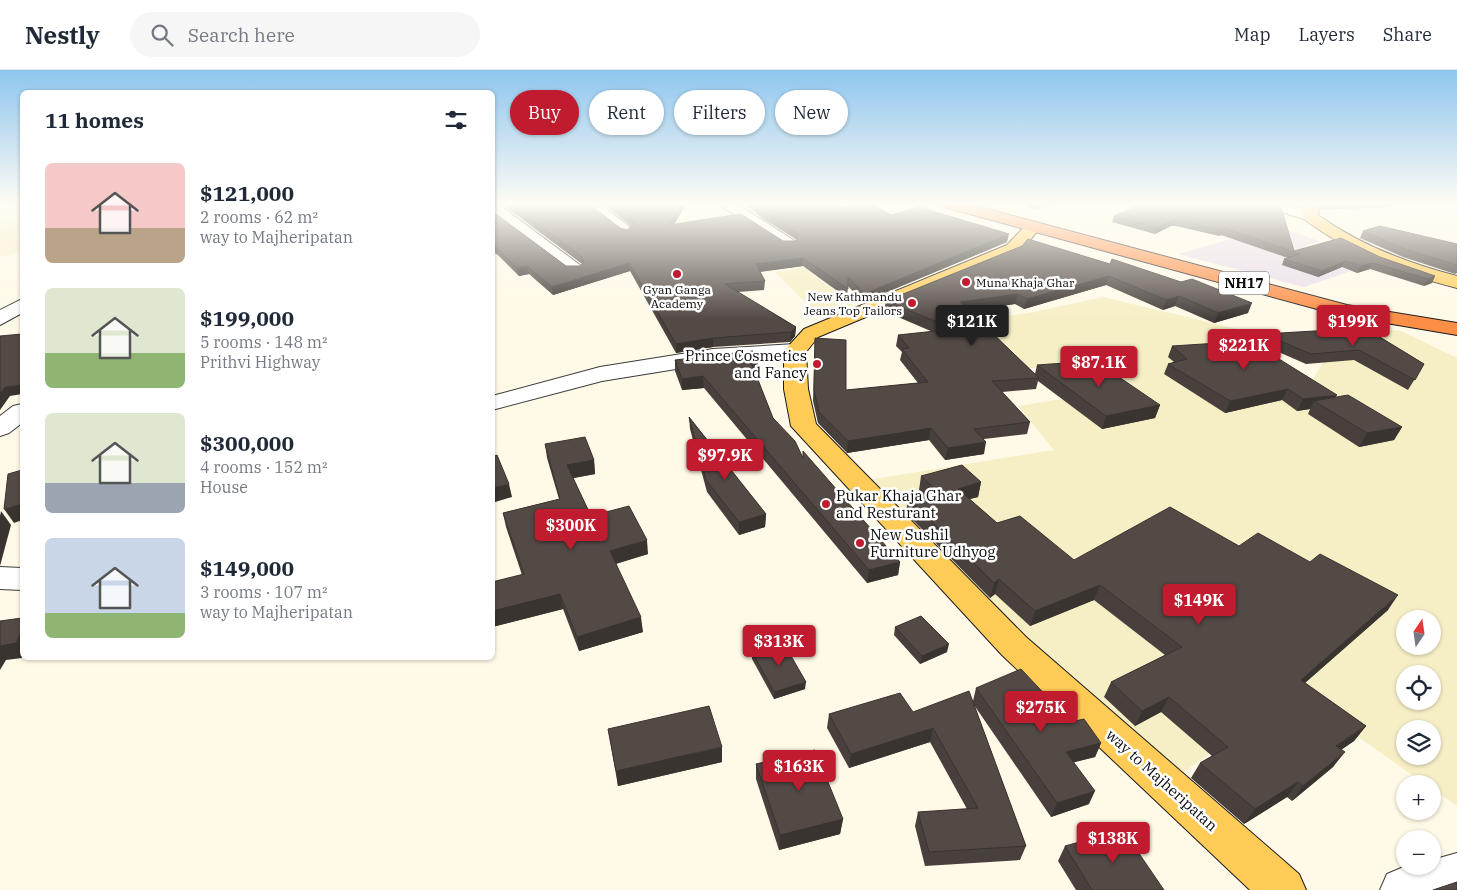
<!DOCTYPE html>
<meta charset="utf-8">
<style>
body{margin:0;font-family:"IBM Plex Serif",serif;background:#f6f6f7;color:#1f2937;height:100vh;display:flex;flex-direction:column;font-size:19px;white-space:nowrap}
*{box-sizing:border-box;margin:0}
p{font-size:16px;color:#747a83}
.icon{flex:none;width:28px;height:28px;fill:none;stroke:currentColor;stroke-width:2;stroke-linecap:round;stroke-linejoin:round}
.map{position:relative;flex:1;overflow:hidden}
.panel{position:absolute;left:20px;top:20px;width:475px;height:570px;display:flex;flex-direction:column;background:#fff;border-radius:8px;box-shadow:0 1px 4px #0004}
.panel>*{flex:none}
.top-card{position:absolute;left:510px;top:20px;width:475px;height:45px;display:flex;gap:10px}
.needle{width:32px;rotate:13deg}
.tools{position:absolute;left:1396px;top:540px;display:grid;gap:10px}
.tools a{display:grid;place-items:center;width:45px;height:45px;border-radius:50%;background:#fff;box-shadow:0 1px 4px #0004;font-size:25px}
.price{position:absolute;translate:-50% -42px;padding:0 11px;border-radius:5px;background:#c01b2e;color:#fff;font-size:16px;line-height:32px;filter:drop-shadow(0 1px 2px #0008)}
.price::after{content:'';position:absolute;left:50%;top:30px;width:15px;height:11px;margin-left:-8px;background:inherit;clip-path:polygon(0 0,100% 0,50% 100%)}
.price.selected{background:#222;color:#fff}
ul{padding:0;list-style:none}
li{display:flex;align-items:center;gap:15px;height:125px;padding:0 25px}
li span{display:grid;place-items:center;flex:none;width:140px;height:100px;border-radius:8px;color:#555}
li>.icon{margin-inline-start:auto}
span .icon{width:60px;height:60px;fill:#fffc;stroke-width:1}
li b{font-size:21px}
h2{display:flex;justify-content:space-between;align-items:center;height:60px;padding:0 25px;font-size:21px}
.tag{padding:0 18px;border-radius:22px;background:#fff;box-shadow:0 1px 4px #0004;font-size:18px;line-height:45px}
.tag.selected{background:#c01b2e;color:#fff}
header{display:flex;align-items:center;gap:30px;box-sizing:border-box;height:70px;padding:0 25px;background:#fff;border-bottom:1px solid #e0e1e3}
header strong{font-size:24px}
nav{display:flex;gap:28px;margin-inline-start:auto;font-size:18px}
.search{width:350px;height:45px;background:#f6f6f7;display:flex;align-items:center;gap:12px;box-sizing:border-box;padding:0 18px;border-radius:28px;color:#747a83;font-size:19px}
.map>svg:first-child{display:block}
.industrial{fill:#e8ddea}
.farmland{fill:#f6efc6;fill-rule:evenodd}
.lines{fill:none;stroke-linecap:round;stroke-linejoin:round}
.minor-casing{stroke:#3d3d3d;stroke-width:2}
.major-casing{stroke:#1b1b1b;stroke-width:2}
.highway-casing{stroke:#1b1b1b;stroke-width:2}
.minor{fill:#fff;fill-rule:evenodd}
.major{fill:#ffcb57;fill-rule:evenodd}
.highway{fill:#fd8e46;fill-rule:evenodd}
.wall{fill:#47403c}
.shaded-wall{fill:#3a3431}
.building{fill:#534a46;stroke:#3a3431}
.poi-dot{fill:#c01b2e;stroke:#fff;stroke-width:2}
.labels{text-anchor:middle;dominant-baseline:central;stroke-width:5;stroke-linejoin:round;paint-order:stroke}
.far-poi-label{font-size:12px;fill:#0a0a0a;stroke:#fff;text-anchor:start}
.shield{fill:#fff;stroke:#545454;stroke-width:1}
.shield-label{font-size:14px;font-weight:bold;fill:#0a0a0a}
.poi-label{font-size:15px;fill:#0a0a0a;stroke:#fff;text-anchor:start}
.street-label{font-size:15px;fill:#0a0a0a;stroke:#fff}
</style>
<header>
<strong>Nestly</strong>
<div class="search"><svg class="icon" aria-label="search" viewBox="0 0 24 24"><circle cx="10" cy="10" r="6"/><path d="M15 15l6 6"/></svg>Search here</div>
<nav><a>Map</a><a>Layers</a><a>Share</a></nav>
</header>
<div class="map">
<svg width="1457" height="820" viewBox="0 0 1457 820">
<rect width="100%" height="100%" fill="#fff9e7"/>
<path class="industrial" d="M1277 156 1319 171 1303 177 1306 184 1351 201 1304 217 1178 184Z"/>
<g class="farmland">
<path d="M0 134H22V181L0 187Z"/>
<path d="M805 198 853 235 819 246 775 202Z"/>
<path d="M1103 227 1237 259 1310 315 1344 254 1401 261 1457 288V736L1433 719 1432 714H1425L1293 621 1171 712 862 411 1054 380 1018 336 1119 320 1107 297 1027 298 973 251 1034 242ZM1405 549H1432V576H1405ZM1405 604H1432V631H1405ZM1405 659H1432V686H1405Z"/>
</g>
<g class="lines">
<g class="minor-casing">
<g id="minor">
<path d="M492 134H498L580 195 583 199 580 203H568L492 145Z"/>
<path d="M582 134H600L635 161 627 166 621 164Z"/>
<path d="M718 134H737L798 173 796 177H784Z"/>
<path d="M1263 134H1288L1316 143 1318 146 1310 151 1265 137Z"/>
<path d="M22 229V243L0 255V240Z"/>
<path d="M795 274 803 276 806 281 803 286 713 293 602 311 492 340V326L600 297 713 279Z"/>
<path d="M22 334V353L9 363 0 366V346L13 336Z"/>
<path d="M0 497 22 498V520L0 519Z"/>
<path d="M1457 783V820H1380L1387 804 1406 796H1432V790Z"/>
</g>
</g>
<g class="major-casing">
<g id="major">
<path d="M1304 134H1319L1318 145C1360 175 1407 193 1457 206V218C1402 204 1350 184 1304 149L1302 146Z"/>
<path d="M1033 152 1041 157 1019 183 818 267 806 282 808 319 816 354 1026 567 1299 804 1306 820H1250L1002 585 791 356 784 319V281L804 259 1007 175 1027 154Z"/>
</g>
</g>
<g class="highway-casing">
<path id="highway" d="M942 134H968L1347 235 1457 253V265L1339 245 944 137Z"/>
</g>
<use href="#minor" class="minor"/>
<use href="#major" class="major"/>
<use href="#highway" class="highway"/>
</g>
<g class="wall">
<path d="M502 134H589L620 158 627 160 632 157 604 134H686L674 154 783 171H796L797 170 762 148 746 134H837L840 138 891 145 1007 172 863 232 848 216 847 228 803 196 760 202 765 211 764 220 738 222 796 257 795 266 790 272 713 277 676 283 630 201 553 225 529 204 519 206 498 185 492 182V141L566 196H581L582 194Z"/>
<path d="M1022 134H1057L1034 139Z"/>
<path d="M1272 134 1294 181 1380 187 1435 206 1432 213 1424 216 1370 199 1357 203 1342 197 1318 207 1282 195 1284 189 1288 188 1221 165 1219 166 1176 156H1171L1155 164 1112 152 1114 146Z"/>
<path d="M1319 134H1397L1388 137 1320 140Z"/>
<path d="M1363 161 1457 174V203L1455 204 1403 187 1360 168Z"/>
<path d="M1022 176 1248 243 1214 253 1175 236 1163 240 1106 215 1024 239 1015 234 968 241 1035 304 1037 295 1108 307 1160 335 1155 348 1102 359 1038 311 1036 319 1002 322 1030 352 1027 364 984 369V384L945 390 929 370 847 383 818 353 813 331 815 268 846 320 918 313 900 290 902 282 896 276 898 265 933 262 884 241 886 231Z"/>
<path d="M1365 258 1424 294 1408 320 1354 290 1306 294 1260 274 1264 264Z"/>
<path d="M1172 276 1336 328 1402 357 1394 370 1359 377 1308 344 1310 339 1297 341 1282 330 1225 343 1164 304 1168 294 1174 292 1168 287Z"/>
<path d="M675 290 758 291V303H755L773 348 803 388 900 492 898 505 867 513 704 318 682 320 675 301Z"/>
<path d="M689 347 766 444 765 457 739 465 707 422 690 359Z"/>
<path d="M545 374 594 390 595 404 573 408 591 446 648 484 616 494 643 562 579 581 563 539 492 557V512L522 505 506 457 503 443 559 429 547 388Z"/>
<path d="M921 406 981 412 978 427 969 429 997 453 1074 490 1239 476 1388 540 1305 613 1366 656 1354 671 1342 679 1333 697 1292 731 1287 727 1244 754 1191 708 1200 693 1212 686 1161 642 1135 656 1104 627 1111 612 1165 585 1094 530 1030 556 995 524 990 528 906 443 908 428 923 424 919 420Z"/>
<path d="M895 557 947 582 920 594 894 565Z"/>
<path d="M752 582 805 619 774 629 752 589Z"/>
<path d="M976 618 1071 652 1101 673 1095 687 1073 692 1089 734 1051 747 974 635 1026 776 1020 790 925 796 915 756 918 742 967 739 930 672 849 698 827 658 829 644 913 642 973 631Z"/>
<path d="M608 659 722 692 618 716Z"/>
<path d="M756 694 843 749 840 764 779 780 756 709Z"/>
<path d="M1065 776 1164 820H1076L1058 791Z"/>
</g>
<g class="shaded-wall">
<path d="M682 134H686L669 163V155Z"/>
<path d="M1035 134H1057L1034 139Z"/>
<path d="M1389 134H1397L1388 137Z"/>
<path d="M1173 150 1171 156 1155 164 1157 158Z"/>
<path d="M1224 158 1221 165 1219 166 1221 160Z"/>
<path d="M1009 164 1007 172 863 232 864 224Z"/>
<path d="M803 188V196L756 202V194Z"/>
<path d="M1345 191 1342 197 1318 207 1322 201Z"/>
<path d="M629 193 630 201 553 225 552 217Z"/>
<path d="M1373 193 1370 199 1357 203 1360 196Z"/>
<path d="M527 196 529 204 519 206 517 198Z"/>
<path d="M1109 206 1106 215 1024 239 1027 229Z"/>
<path d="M1435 206 1432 213 1424 216 1428 209Z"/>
<path d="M1018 224 1015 234 958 242 960 232Z"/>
<path d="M1179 226 1175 236 1163 240 1166 230Z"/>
<path d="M1252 233 1248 243 1214 253 1218 243Z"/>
<path d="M796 257 795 266 790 272 791 262Z"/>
<path d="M713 268V277L676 283V274Z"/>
<path d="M703 306 704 318 682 320V309Z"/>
<path d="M22 315V324L10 326 0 340V323L5 317Z"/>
<path d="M1288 319 1282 330 1225 343 1230 331Z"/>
<path d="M1337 325 1331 336 1314 331 1310 339 1297 341 1303 329Z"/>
<path d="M1160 335 1155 348 1102 359 1106 346Z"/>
<path d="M1402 357 1394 370 1359 377 1367 363Z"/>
<path d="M931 358 929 370 847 383 848 371Z"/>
<path d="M986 372 984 384 945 390 948 378Z"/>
<path d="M594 390 595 404 569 409 567 395Z"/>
<path d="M981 412 978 427 955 433 958 419Z"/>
<path d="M509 414 512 427 492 433V418Z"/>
<path d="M22 434V450L14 453 4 439Z"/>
<path d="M1 441 11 455 0 496V446Z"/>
<path d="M766 444 765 457 739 465V452Z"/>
<path d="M647 470 648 484 611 495 610 481Z"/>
<path d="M900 492 898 505 867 513 869 500Z"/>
<path d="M999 509 995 524 990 528 994 513Z"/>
<path d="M1100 515 1094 530 1030 556 1035 541Z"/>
<path d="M560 524 563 539 492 557V541Z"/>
<path d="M1398 525 1388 540 1291 625 1301 610Z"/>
<path d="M641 547 643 562 579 581 577 567Z"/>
<path d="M22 561V588L6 590 0 600V576Z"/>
<path d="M949 574 947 582 920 594 922 586Z"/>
<path d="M806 612 805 619 774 629V622Z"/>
<path d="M1169 627 1161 642 1135 656 1142 641Z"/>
<path d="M1366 656 1354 671 1325 691 1336 676Z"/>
<path d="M933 658 930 672 849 698 851 684Z"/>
<path d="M1101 673 1095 687 1060 696 1066 682Z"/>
<path d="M722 677V692L618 716 616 701Z"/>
<path d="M1345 682 1333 697 1292 731 1303 716Z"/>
<path d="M1298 712 1287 727 1244 754 1255 739Z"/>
<path d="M1095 721 1089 734 1051 747 1057 733Z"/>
<path d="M843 749 840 764 779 780 780 765Z"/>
</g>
<g class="building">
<path d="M510 134H589L620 158 627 160 636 153 612 134H682L669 155 741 144 783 171H796L799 164 762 140 755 134H837L840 138 860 134H872L891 145 919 137 1009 164 864 224 848 207V219L803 188 756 194 765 211 725 214 796 257 791 262 713 268 676 274 629 193 552 217 527 196 517 198 496 177 492 174V141L566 196H581L584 191 581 186Z"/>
<path d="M1143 134H1272L1281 137 1294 181 1341 168 1380 187 1435 206 1428 209 1373 193 1360 196 1345 191 1322 201 1284 189 1300 184 1224 158 1221 160 1178 150H1173L1157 158 1114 146Z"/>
<path d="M1380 156 1457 174V195L1407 180 1363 161Z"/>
<path d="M1028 169 1110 194 1112 189 1181 212 1192 209 1252 233 1218 243 1179 226 1166 230 1109 206 1027 229 1018 224 960 232 1039 308 992 311 1030 352 974 359 986 372 948 378 931 358 848 371 819 342 814 320 815 268 846 270V320L928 312 902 279 909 278 898 265 954 259 886 231 1022 176Z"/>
<path d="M1365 258 1424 294 1415 310 1359 280 1311 284 1264 264Z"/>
<path d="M22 264V315L5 317 0 323V266Z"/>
<path d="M1250 271 1337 325 1303 329 1288 319 1230 331 1168 294 1187 289 1172 276Z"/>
<path d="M753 281 758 291 751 292 773 348 795 371 803 388V381L900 492 869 500 703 306 682 309 675 290Z"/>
<path d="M1092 291 1108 307 1116 305 1160 335 1106 346 1037 295Z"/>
<path d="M1348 325 1402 357 1367 363 1314 331Z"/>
<path d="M689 347 766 444 739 452 706 410Z"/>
<path d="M585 367 594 390 567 395 591 446 629 436 647 470 610 481 641 547 577 567 560 524 492 541V512L524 504 503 443 560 429 545 374Z"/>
<path d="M497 385 509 414 492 418V387Z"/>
<path d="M962 395 981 412 958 419 997 453 1020 446 1074 490 1170 437 1239 476 1258 463 1310 492 1320 484 1398 525 1301 610 1366 656 1336 676 1345 682 1303 716 1298 712 1255 739 1200 693 1228 677 1169 627 1142 641 1111 612 1182 577 1100 515 1035 541 999 509 994 513 908 428 936 420 921 406Z"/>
<path d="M22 400V434L4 439 8 404Z"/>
<path d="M921 546 949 574 922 586 895 557Z"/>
<path d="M22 548V561L16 573 0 576V551Z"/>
<path d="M783 572 806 612 774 622 752 582Z"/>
<path d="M1021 599 1071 652 1084 649 1101 673 1066 682 1095 721 1057 733 976 618Z"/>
<path d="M969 621 1026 776 929 782 918 742 978 738 933 658 851 684 829 644 900 623 913 642Z"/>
<path d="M709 636 722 677 616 701 608 659Z"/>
<path d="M815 680 843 749 780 765 756 694Z"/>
<path d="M1123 760 1164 820H1092L1065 776Z"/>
<path d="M1457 812V820H1433Z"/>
</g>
<linearGradient id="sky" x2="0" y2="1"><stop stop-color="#8ec6ef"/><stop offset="0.54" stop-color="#fffcf4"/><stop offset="1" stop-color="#fffcf4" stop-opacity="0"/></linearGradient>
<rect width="1457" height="249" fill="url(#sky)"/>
<g class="poi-dot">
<circle cx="677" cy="204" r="5"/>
<circle cx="966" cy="212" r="5"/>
<circle cx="912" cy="233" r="5"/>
<circle cx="817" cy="294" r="5"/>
<circle cx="826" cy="434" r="5"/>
<circle cx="860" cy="473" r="5"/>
</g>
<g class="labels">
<g class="far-poi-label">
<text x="976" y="212">Muna Khaja Ghar</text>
<text x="677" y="219" text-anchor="middle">Gyan Ganga<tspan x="677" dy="14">Academy</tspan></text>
<text x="902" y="226" text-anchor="end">New Kathmandu<tspan x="902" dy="14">Jeans Top Tailors</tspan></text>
</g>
<rect class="shield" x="1219" y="201.5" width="50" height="23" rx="4"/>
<g class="shield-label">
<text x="1244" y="213">NH17</text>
</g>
<g class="poi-label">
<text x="807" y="285" text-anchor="end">Prince Cosmetics<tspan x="807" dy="17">and Fancy</tspan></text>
<text x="836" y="425">Pukar Khaja Ghar<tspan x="836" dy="17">and Resturant</tspan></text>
<text x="870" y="464">New Sushil<tspan x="870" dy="17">Furniture Udhyog</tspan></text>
</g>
<g class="street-label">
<text transform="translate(1162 710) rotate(42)">way to Majheripatan</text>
</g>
</g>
</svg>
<div class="tools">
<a><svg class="needle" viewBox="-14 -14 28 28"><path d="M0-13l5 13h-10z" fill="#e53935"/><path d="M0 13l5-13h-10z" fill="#747a83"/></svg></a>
<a><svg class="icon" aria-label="locate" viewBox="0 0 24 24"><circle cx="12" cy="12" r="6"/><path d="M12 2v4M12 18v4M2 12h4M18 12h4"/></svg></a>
<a><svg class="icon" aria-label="layers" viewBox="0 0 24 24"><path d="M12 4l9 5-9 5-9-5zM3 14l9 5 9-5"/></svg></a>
<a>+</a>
<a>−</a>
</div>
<b class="price selected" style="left:972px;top:277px">$121K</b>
<b class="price" style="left:1353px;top:277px">$199K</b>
<b class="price" style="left:1244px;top:301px">$221K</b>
<b class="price" style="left:1099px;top:318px">$87.1K</b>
<b class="price" style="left:725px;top:411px">$97.9K</b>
<b class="price" style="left:571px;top:481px">$300K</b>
<b class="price" style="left:1199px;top:556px">$149K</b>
<b class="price" style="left:779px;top:597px">$313K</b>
<b class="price" style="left:1041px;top:663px">$275K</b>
<b class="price" style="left:799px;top:722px">$163K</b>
<b class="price" style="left:1113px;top:794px">$138K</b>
<div class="top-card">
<a class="tag selected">Buy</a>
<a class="tag">Rent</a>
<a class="tag">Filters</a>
<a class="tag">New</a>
</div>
<section class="panel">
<h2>11 homes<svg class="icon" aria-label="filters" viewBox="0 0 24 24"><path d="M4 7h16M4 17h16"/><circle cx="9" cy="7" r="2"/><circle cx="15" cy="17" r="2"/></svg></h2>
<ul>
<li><span style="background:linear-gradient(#f6c9c9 65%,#b9a48a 0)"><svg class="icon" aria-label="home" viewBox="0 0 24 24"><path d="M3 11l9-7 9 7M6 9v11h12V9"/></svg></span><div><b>$121,000</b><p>2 rooms · 62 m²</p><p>way to Majheripatan</p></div></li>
<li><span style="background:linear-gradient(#dfe7d0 65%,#8fb573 0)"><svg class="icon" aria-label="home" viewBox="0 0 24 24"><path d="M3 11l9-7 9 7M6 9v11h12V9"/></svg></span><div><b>$199,000</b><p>5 rooms · 148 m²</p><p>Prithvi Highway</p></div></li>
<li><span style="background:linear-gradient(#dfe7d0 70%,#9aa5b1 0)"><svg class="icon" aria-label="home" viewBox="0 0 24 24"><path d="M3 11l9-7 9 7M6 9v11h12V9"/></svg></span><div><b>$300,000</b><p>4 rooms · 152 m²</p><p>House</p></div></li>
<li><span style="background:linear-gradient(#c9d6e8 75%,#8fb573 0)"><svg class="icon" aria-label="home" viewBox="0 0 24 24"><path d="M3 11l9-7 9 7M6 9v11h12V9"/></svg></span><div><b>$149,000</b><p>3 rooms · 107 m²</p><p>way to Majheripatan</p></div></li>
</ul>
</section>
</div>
